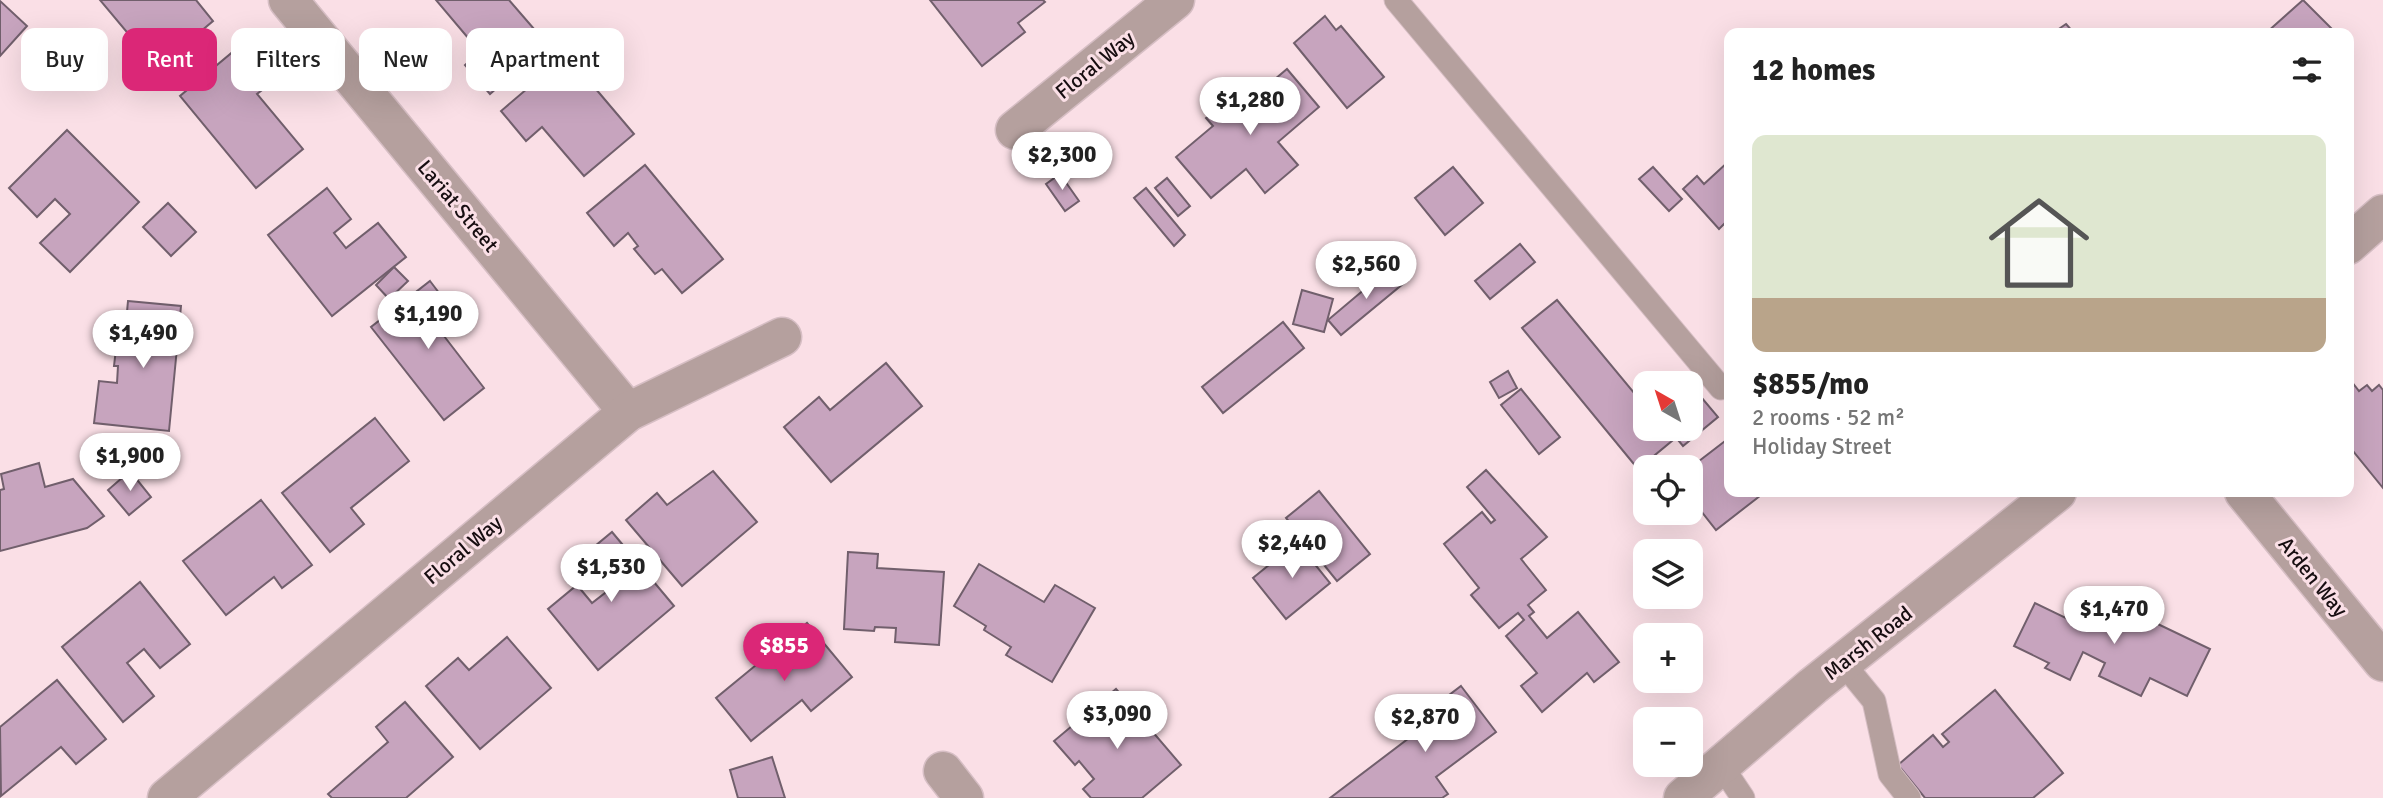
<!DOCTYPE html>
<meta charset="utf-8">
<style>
body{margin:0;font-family:Signika,sans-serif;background:#f6f6f6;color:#222;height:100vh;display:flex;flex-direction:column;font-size:26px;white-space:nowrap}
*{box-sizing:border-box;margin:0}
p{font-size:23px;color:#767676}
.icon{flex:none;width:38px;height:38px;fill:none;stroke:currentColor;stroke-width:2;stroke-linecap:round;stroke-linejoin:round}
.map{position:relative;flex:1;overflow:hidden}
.panel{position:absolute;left:1724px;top:28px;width:630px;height:469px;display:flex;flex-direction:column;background:#fff;border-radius:14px;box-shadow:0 7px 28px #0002}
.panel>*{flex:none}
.top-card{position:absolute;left:21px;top:28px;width:665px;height:63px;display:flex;gap:14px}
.needle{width:46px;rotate:321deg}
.buttons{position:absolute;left:1633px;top:371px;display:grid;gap:14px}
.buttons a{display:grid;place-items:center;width:70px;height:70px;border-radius:14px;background:#fff;box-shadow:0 7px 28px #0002;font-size:35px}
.price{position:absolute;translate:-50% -60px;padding:0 16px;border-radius:24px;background:#fff;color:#222;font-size:23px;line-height:46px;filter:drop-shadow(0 2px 4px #0008)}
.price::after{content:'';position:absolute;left:50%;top:42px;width:21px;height:16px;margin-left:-10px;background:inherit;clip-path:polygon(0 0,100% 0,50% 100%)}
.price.active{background:#db2777;color:#fff}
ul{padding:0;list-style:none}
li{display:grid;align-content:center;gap:14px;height:371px;padding:0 28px}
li+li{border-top:2px solid #e0e0e0}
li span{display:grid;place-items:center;height:217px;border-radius:14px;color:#555}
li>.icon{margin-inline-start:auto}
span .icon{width:126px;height:126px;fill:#fffc;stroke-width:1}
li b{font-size:30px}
h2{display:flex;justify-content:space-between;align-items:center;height:84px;padding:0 28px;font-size:30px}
.tag{padding:0 24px;border-radius:14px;background:#fff;box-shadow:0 7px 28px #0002;font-size:24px;line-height:63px}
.tag.active{background:#db2777;color:#fff}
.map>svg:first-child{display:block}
.building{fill:#c7a4be;stroke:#715f6c;stroke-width:2}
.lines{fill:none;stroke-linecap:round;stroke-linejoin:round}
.service-casing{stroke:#d6bec4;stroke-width:25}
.minor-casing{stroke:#d6bec4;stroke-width:41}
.service{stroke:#b5a09e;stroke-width:23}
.minor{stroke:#b5a09e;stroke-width:38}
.labels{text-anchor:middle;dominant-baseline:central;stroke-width:6;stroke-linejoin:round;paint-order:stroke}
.street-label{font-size:21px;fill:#170e11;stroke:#fadfe6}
</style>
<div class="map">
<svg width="2383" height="798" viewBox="0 0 2383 798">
<rect width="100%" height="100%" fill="#fadfe6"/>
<g class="building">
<path d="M100 0H196L213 21 157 68Z"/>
<path d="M436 0H509L547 44 490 94 465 65 480 52Z"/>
<path d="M930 0H1043L1045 2 1018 23 1025 32 982 66Z"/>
<path d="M2303 0 2336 33H2266Z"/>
<path d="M0 1 27 26 0 56Z"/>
<path d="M1325 16 1336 30 1341 26 1384 77 1347 108 1294 43Z"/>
<path d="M2066 24 2074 33H2053Z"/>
<path d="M235 50 266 87 257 94 303 149 256 188 180 96Z"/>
<path d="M567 55 634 134 584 176 542 127 526 141 501 111Z"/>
<path d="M1287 69 1319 107 1278 142 1298 165 1265 193 1246 169 1211 198 1176 157 1213 126 1206 118 1234 94 1244 105Z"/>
<path d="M67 130 139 202 70 272 40 243 70 214 55 199 37 217 9 188Z"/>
<path d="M1729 161V219L1719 229 1683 189 1697 176 1704 184Z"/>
<path d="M645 165 723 259 682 293 662 269 655 274 634 249 638 246 628 233 614 246 587 213Z"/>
<path d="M1453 167 1483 203 1445 235 1415 198Z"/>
<path d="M1653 167 1682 199 1669 211 1639 179Z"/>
<path d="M1060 174 1079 201 1065 211 1046 184Z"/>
<path d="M1167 178 1190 206 1178 216 1155 188Z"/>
<path d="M327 188 351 219 334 233 346 248 378 223 406 257 332 316 268 235Z"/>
<path d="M1146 188 1185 235 1174 246 1134 198Z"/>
<path d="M168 203 196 232 171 256 143 227Z"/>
<path d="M1520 244 1535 262 1490 299 1475 281Z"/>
<path d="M394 267 408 281 389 299 376 285Z"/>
<path d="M1391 267 1404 283 1341 335 1328 320Z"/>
<path d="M430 281 452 310 434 323 484 388 444 420 371 327Z"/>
<path d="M1302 290 1333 299 1324 332 1293 324Z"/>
<path d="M1557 300 1645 406V429H1664L1673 440 1638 469 1522 328Z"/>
<path d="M128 301 181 306 169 431 94 423 99 381 117 383 118 366H114L118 332 125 333Z"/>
<path d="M1283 322 1304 348 1223 413 1202 387Z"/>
<path d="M886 363 922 406 831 482 784 427 819 397 830 410Z"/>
<path d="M1508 371 1517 388 1499 398 1490 382Z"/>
<path d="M2348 377 2359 391 2367 385 2372 391 2379 385 2383 390V488L2348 445Z"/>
<path d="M1521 389 1560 437 1539 454 1501 405Z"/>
<path d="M1696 391 1718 417 1683 446 1669 429H1690V395Z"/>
<path d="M375 418 409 461 351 508 364 524 330 552 282 493Z"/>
<path d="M1729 438V492H1765L1716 530 1690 497V468Z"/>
<path d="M39 463 45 487 73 479 104 516 87 528 0 551V490L4 489 1 474Z"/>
<path d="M1486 470 1547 537 1521 559 1546 590 1528 605 1534 612 1529 616 1547 638 1578 612 1619 662 1594 682 1587 673 1542 712 1521 686 1537 673 1506 636 1524 620 1518 613 1499 628 1471 595 1479 588 1444 544 1482 512 1491 523 1495 520 1467 487Z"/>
<path d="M130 471 151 497 129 515 108 490Z"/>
<path d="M713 471 757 522 682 586 626 520 657 493 667 505Z"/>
<path d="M1319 491 1370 554 1337 581 1286 518Z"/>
<path d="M261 500 312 565 282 588 274 577 226 615 183 561Z"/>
<path d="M612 532 674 606 598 670 548 609 577 585 592 603 610 589 583 556Z"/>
<path d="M1297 542 1330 583 1286 619 1253 578Z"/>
<path d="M848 552 878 554 877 568 944 572 939 645 895 642 896 628 875 627 874 631 844 629Z"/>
<path d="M979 564 1044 602 1055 585 1095 608 1052 682 1006 655 1011 647 984 630 986 626 954 606Z"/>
<path d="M140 582 190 644 160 668 144 649 127 663 154 696 123 722 62 647Z"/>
<path d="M2091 592 2210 649 2187 696 2150 678 2141 696 2099 676 2105 663 2083 652 2070 680 2045 668 2049 663 2014 646 2035 603 2076 623Z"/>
<path d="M807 623 852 677 811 711 802 700 751 741 716 698Z"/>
<path d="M507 637 551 688 480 749 426 686 458 658 469 670Z"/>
<path d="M57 680 106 739 76 764 61 747 1 796 0 727Z"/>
<path d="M1461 686 1496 732 1436 777 1448 794 1442 798H1330L1438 716 1432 708Z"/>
<path d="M1116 689 1181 765 1142 798H1091L1083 789 1094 779 1079 761 1075 765 1054 741Z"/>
<path d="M1995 690 2063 773 2033 798H1925L1898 765 1933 735 1943 747 1949 742 1942 734Z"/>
<path d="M405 702 453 757 406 798H332L328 794 388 742 376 727Z"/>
<path d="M772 757 785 798H738L730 770Z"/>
</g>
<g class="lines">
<g class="service-casing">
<g id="service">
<path d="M1396 0 1721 388"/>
<path d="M1843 663 1874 701 1890 774 1909 798"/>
<path d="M1721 765 1743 798"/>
</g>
</g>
<g class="minor-casing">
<g id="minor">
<path d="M288 0 628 412"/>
<path d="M1015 130 1175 0"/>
<path d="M2348 245 2383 214"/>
<path d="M2244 492 2383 662"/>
<path d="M943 771 964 798"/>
<path d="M167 798 628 412 782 337"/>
<path d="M1683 798 1813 686 2057 492"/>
</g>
</g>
<use href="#service" class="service"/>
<use href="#minor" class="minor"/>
</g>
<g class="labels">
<g class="street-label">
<text transform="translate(1095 65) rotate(-39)">Floral Way</text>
<text transform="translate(458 206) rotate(50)">Lariat Street</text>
<text transform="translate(463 550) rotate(-40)">Floral Way</text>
<text transform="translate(2313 577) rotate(51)">Arden Way</text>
<text transform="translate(1868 643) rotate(-38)">Marsh Road</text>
</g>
</g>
</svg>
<div class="buttons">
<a><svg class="needle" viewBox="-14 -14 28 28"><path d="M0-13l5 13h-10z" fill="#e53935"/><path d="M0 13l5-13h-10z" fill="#767676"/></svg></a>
<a><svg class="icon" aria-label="locate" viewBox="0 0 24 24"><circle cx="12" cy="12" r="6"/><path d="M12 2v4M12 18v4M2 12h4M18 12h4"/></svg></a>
<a><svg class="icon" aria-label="layers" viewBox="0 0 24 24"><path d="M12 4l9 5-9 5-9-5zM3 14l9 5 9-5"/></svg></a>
<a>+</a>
<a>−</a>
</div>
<b class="price" style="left:1250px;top:137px">$1,280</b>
<b class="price" style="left:1062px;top:192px">$2,300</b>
<b class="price" style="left:1366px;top:301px">$2,560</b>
<b class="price" style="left:428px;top:351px">$1,190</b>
<b class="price" style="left:143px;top:370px">$1,490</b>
<b class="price" style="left:130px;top:493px">$1,900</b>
<b class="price" style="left:1292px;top:580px">$2,440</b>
<b class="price" style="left:611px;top:604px">$1,530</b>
<b class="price" style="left:2114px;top:646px">$1,470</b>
<b class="price active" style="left:784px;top:683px">$855</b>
<b class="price" style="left:1117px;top:751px">$3,090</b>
<b class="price" style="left:1425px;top:754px">$2,870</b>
<div class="top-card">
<a class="tag">Buy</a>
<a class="tag active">Rent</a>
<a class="tag">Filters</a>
<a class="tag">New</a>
<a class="tag">Apartment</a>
</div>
<section class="panel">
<h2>12 homes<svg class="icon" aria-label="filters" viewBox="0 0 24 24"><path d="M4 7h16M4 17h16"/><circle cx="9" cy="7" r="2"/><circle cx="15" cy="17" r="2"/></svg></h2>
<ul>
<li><span style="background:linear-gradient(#dfe7d0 75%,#b9a48a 0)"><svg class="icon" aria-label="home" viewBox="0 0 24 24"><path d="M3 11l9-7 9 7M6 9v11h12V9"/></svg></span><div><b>$855/mo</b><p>2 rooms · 52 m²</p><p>Holiday Street</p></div></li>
</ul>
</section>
</div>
